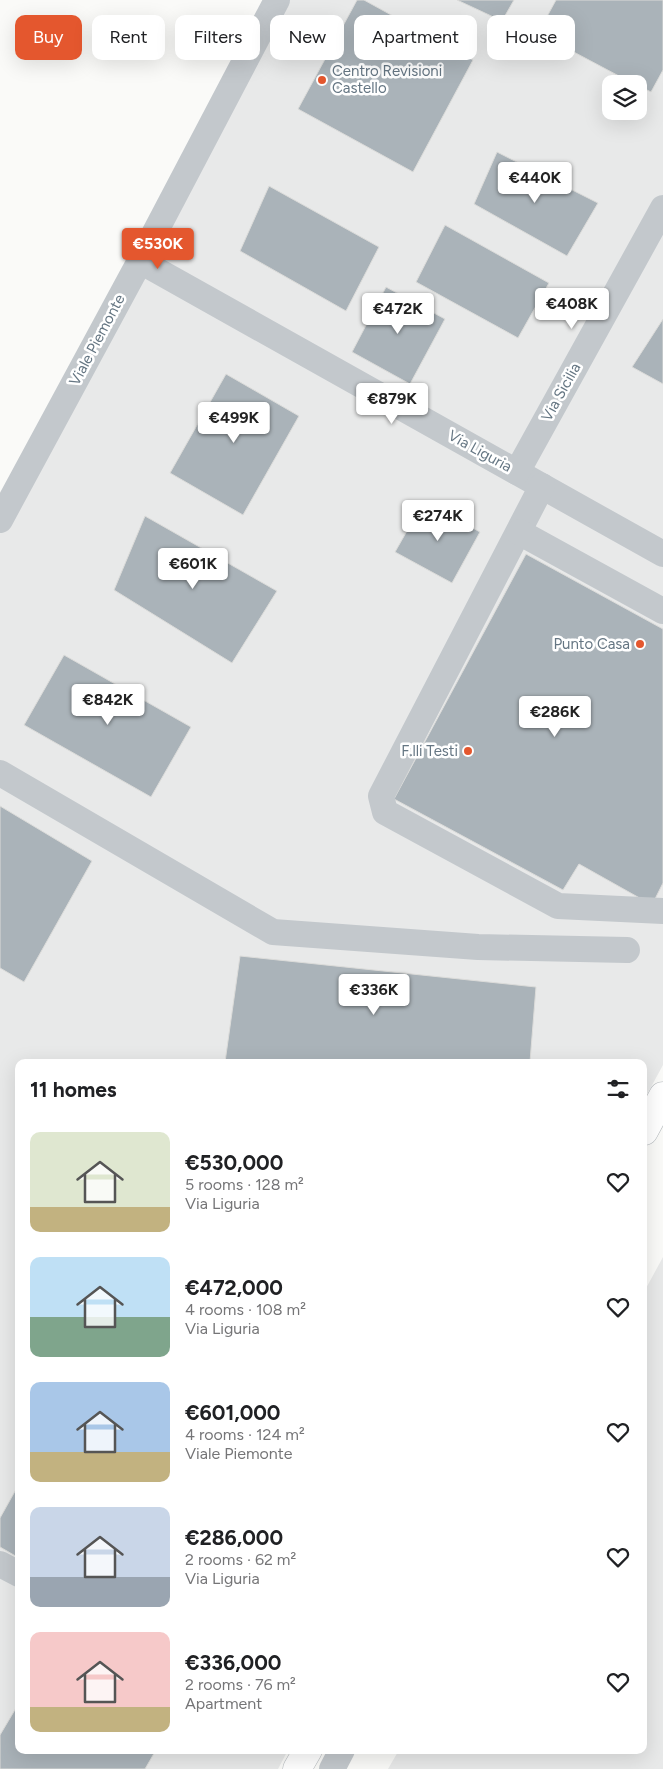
<!DOCTYPE html>
<meta charset="utf-8">
<style>
body{margin:0;font-family:Figtree,sans-serif;background:#f2f2f2;color:#202124;height:100vh;display:flex;flex-direction:column;font-size:19px;white-space:nowrap}
*{box-sizing:border-box;margin:0}
p{font-size:16px;color:#757577}
.icon{flex:none;width:28px;height:28px;fill:none;stroke:currentColor;stroke-width:2;stroke-linecap:round;stroke-linejoin:round}
.map{position:relative;flex:1;overflow:hidden}
.side{position:absolute;left:15px;top:1059px;width:632px;height:695px;display:flex;flex-direction:column;background:#fff;border-radius:10px;box-shadow:0 5px 20px #0002}
.side>*{flex:none}
.guide{position:absolute;left:15px;top:15px;width:634px;height:45px;display:flex;gap:10px}
.buttons{position:absolute;left:602px;top:75px;display:grid;gap:10px}
.buttons a{display:grid;place-items:center;width:45px;height:45px;border-radius:10px;background:#fff;box-shadow:0 5px 20px #0002;font-size:25px}
.price{position:absolute;translate:-50% -42px;padding:0 11px;border-radius:5px;background:#fff;color:#222;font-size:16px;line-height:32px;filter:drop-shadow(0 1px 2px #0008)}
.price::after{content:'';position:absolute;left:50%;top:30px;width:15px;height:11px;margin-left:-8px;background:inherit;clip-path:polygon(0 0,100% 0,50% 100%)}
.price.selected{background:#e4572e;color:#fff}
ul{padding:0;list-style:none}
li{display:flex;align-items:center;gap:15px;height:125px;padding:0 15px}
li span{display:grid;place-items:center;flex:none;width:140px;height:100px;border-radius:10px;color:#555}
li>.icon{margin-inline-start:auto}
span .icon{width:60px;height:60px;fill:#fffc;stroke-width:1}
li b{font-size:21px}
h2{display:flex;justify-content:space-between;align-items:center;height:60px;padding:0 15px;font-size:21px}
.tag{padding:0 18px;border-radius:10px;background:#fff;box-shadow:0 5px 20px #0002;font-size:18px;line-height:45px}
.tag.selected{background:#e4572e;color:#fff}
.map>svg:first-child{display:block}
.built{fill:#e8e9e9;fill-rule:evenodd}
.building{fill:#aab3b9;stroke:#dcdcda}
.lines{fill:none;stroke-linecap:round;stroke-linejoin:round}
.major-casing{stroke:#b5babe;stroke-width:29}
.minor{stroke:#c3c8cc;stroke-width:26}
.major{stroke:#fff;stroke-width:28}
.poi-dot{fill:#e4572e;stroke:#fff;stroke-width:2}
.labels{text-anchor:middle;dominant-baseline:central;stroke-width:5;stroke-linejoin:round;paint-order:stroke}
.poi-label{font-size:15px;fill:#657683;stroke:#fff;text-anchor:end}
.street-label{font-size:15px;fill:#657683;stroke:#fff}
</style>
<div class="map">
<svg width="663" height="1769" viewBox="0 0 663 1769">
<rect width="100%" height="100%" fill="#fafaf8"/>
<g class="built">
<path d="M289 0H663V1065L644 1100V1062H19V1750H288L278 1769H0V533ZM611 84H639V111H611Z"/>
<path d="M663 1257V1769H388L399 1750H644V1292Z"/>
</g>
<g class="building">
<path d="M357 0H364L473 60 413 172 298 109Z"/>
<path d="M457 0H514L502 21Z"/>
<path d="M556 0H663V70L651 92 639 86V84H634L538 33Z"/>
<path d="M497 152 598 203 567 256 474 204Z"/>
<path d="M269 186 379 247 346 311 240 251Z"/>
<path d="M445 225 549 283 518 338 416 282Z"/>
<path d="M386 287 445 319 410 384 352 352Z"/>
<path d="M663 319V384L632 367Z"/>
<path d="M226 374 299 416 243 515 170 473Z"/>
<path d="M424 501 480 532 452 583 395 552Z"/>
<path d="M145 516 277 591 232 663 114 590Z"/>
<path d="M526 554 663 629V883L652 905 579 864 563 890 394 799Z"/>
<path d="M64 655 191 727 151 797 24 725Z"/>
<path d="M0 806 92 861 24 982 0 968Z"/>
<path d="M240 956 536 987 530 1062H225Z"/>
<path d="M19 1484V1558L0 1547V1518Z"/>
<path d="M19 1703V1750H156L145 1769H0V1735Z"/>
</g>
<g class="lines">
<g class="major-casing">
<g id="major">
<path d="M644 1131 663 1096"/>
<path d="M297 1769 308 1750"/>
</g>
</g>
<g class="minor">
<path d="M140 261 663 554"/>
<path d="M517 472 663 208"/>
<path d="M542 486 381 796 385 812 558 906 663 911"/>
<path d="M0 520 140 261 277 0"/>
<path d="M519 532 663 611"/>
<path d="M0 773 273 932 478 947 627 950"/>
<path d="M0 1564 19 1574"/>
<path d="M332 1769 342 1750"/>
</g>
<use href="#major" class="major"/>
</g>
<g class="poi-dot">
<circle cx="322" cy="80" r="5"/>
<circle cx="640" cy="644" r="5"/>
<circle cx="468" cy="751" r="5"/>
</g>
<g class="labels">
<g class="poi-label">
<text x="332" y="71" text-anchor="start">Centro Revisioni<tspan x="332" dy="17">Castello</tspan></text>
<text x="630" y="644">Punto Casa</text>
<text x="458" y="751">F.lli Testi</text>
</g>
<g class="street-label">
<text transform="translate(97 340) rotate(-62)">Viale Piemonte</text>
<text transform="translate(561 392) rotate(-61)">Via Sicilia</text>
<text transform="translate(480 451) rotate(29)">Via Liguria</text>
</g>
</g>
</svg>
<div class="buttons">
<a><svg class="icon" aria-label="layers" viewBox="0 0 24 24"><path d="M12 4l9 5-9 5-9-5zM3 14l9 5 9-5"/></svg></a>
</div>
<b class="price" style="left:535px;top:204px">€440K</b>
<b class="price selected" style="left:158px;top:270px">€530K</b>
<b class="price" style="left:572px;top:330px">€408K</b>
<b class="price" style="left:398px;top:335px">€472K</b>
<b class="price" style="left:392px;top:425px">€879K</b>
<b class="price" style="left:234px;top:444px">€499K</b>
<b class="price" style="left:438px;top:542px">€274K</b>
<b class="price" style="left:193px;top:590px">€601K</b>
<b class="price" style="left:108px;top:726px">€842K</b>
<b class="price" style="left:555px;top:738px">€286K</b>
<b class="price" style="left:374px;top:1016px">€336K</b>
<div class="guide">
<a class="tag selected">Buy</a>
<a class="tag">Rent</a>
<a class="tag">Filters</a>
<a class="tag">New</a>
<a class="tag">Apartment</a>
<a class="tag">House</a>
</div>
<section class="side">
<h2>11 homes<svg class="icon" aria-label="filters" viewBox="0 0 24 24"><path d="M4 7h16M4 17h16"/><circle cx="9" cy="7" r="2"/><circle cx="15" cy="17" r="2"/></svg></h2>
<ul>
<li><span style="background:linear-gradient(#dfe7d0 75%,#c2b280 0)"><svg class="icon" aria-label="home" viewBox="0 0 24 24"><path d="M3 11l9-7 9 7M6 9v11h12V9"/></svg></span><div><b>€530,000</b><p>5 rooms · 128 m²</p><p>Via Liguria</p></div><svg class="icon" aria-label="heart" viewBox="0 0 24 24"><path d="M12 20l-8-8c-3-5 5-10 8-4 3-6 11-1 8 4z"/></svg></li>
<li><span style="background:linear-gradient(#bfe0f5 60%,#7fa58c 0)"><svg class="icon" aria-label="home" viewBox="0 0 24 24"><path d="M3 11l9-7 9 7M6 9v11h12V9"/></svg></span><div><b>€472,000</b><p>4 rooms · 108 m²</p><p>Via Liguria</p></div><svg class="icon" aria-label="heart" viewBox="0 0 24 24"><path d="M12 20l-8-8c-3-5 5-10 8-4 3-6 11-1 8 4z"/></svg></li>
<li><span style="background:linear-gradient(#a9c7e8 70%,#c2b280 0)"><svg class="icon" aria-label="home" viewBox="0 0 24 24"><path d="M3 11l9-7 9 7M6 9v11h12V9"/></svg></span><div><b>€601,000</b><p>4 rooms · 124 m²</p><p>Viale Piemonte</p></div><svg class="icon" aria-label="heart" viewBox="0 0 24 24"><path d="M12 20l-8-8c-3-5 5-10 8-4 3-6 11-1 8 4z"/></svg></li>
<li><span style="background:linear-gradient(#c9d6e8 70%,#9aa5b1 0)"><svg class="icon" aria-label="home" viewBox="0 0 24 24"><path d="M3 11l9-7 9 7M6 9v11h12V9"/></svg></span><div><b>€286,000</b><p>2 rooms · 62 m²</p><p>Via Liguria</p></div><svg class="icon" aria-label="heart" viewBox="0 0 24 24"><path d="M12 20l-8-8c-3-5 5-10 8-4 3-6 11-1 8 4z"/></svg></li>
<li><span style="background:linear-gradient(#f6c9c9 75%,#c2b280 0)"><svg class="icon" aria-label="home" viewBox="0 0 24 24"><path d="M3 11l9-7 9 7M6 9v11h12V9"/></svg></span><div><b>€336,000</b><p>2 rooms · 76 m²</p><p>Apartment</p></div><svg class="icon" aria-label="heart" viewBox="0 0 24 24"><path d="M12 20l-8-8c-3-5 5-10 8-4 3-6 11-1 8 4z"/></svg></li>
</ul>
</section>
</div>
